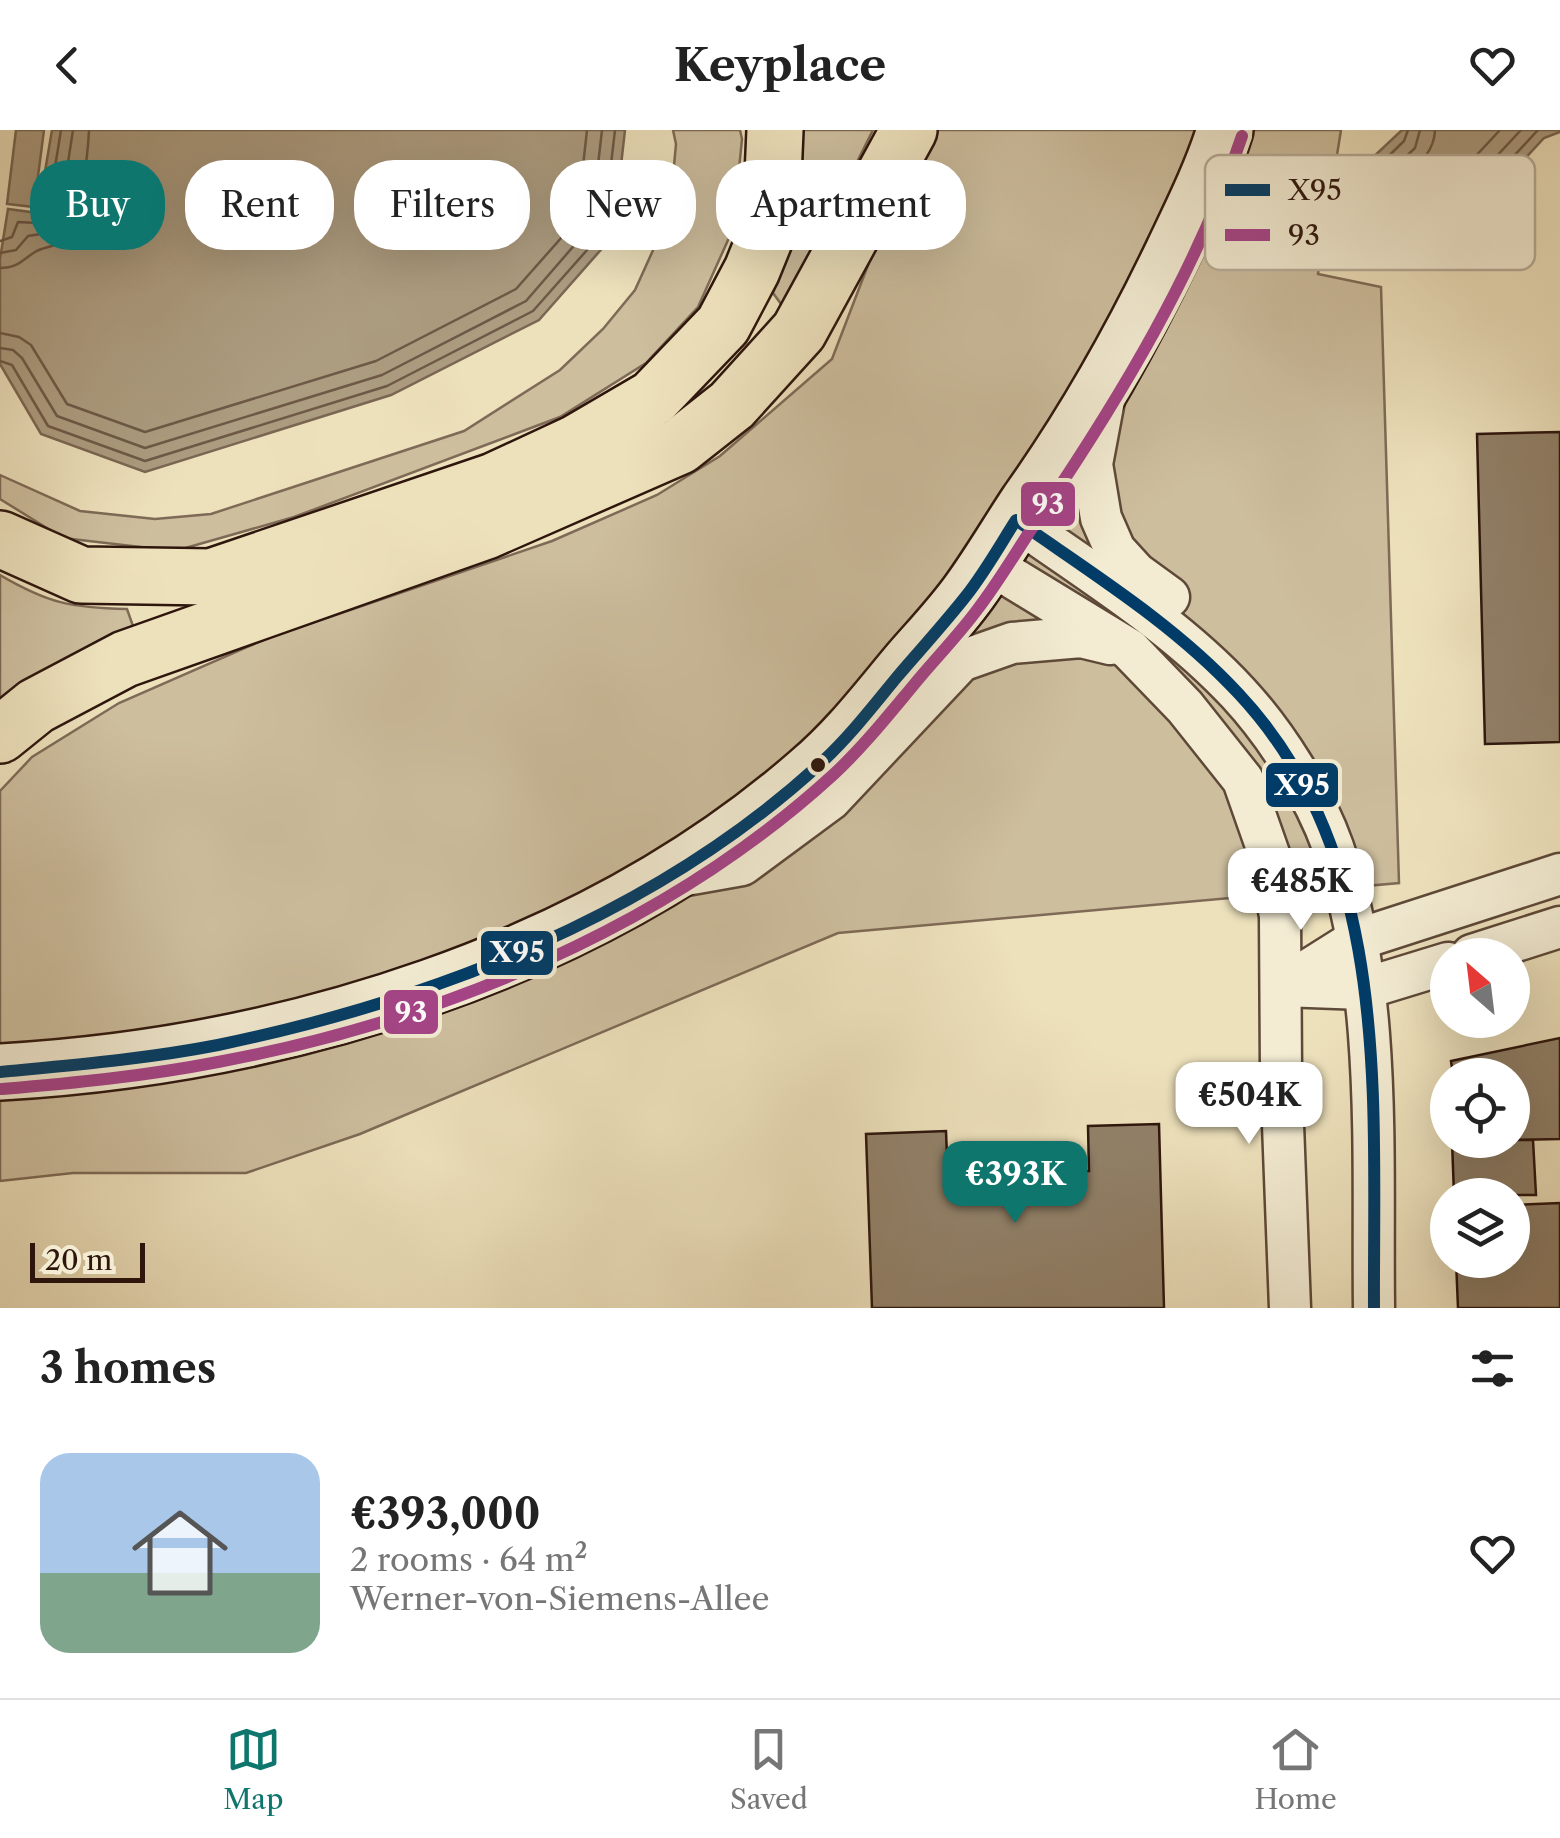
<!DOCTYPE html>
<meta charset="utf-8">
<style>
body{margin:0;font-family:"Libre Caslon Text",serif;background:#f2f2f2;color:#222;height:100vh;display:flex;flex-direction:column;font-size:38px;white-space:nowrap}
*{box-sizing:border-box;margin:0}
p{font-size:32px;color:#767676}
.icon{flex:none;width:55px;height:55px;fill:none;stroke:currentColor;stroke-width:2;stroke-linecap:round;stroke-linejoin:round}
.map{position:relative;height:1178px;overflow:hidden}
.sheet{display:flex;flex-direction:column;background:#fff;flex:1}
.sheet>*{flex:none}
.banner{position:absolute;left:30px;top:30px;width:1000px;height:90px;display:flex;gap:20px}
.needle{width:65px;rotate:332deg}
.buttons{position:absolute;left:1430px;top:808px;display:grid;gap:20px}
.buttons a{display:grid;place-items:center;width:100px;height:100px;border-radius:50%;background:#fff;box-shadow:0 10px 40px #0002;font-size:50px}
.scale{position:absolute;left:30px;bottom:25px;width:115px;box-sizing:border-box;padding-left:10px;border:5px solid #2e160d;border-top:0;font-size:28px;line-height:35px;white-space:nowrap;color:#2e160d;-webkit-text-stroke:8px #f3ecd3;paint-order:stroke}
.price{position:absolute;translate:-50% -85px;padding:0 22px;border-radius:20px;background:#fff;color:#222;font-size:32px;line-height:65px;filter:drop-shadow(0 2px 5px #0008)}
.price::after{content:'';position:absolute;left:50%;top:60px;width:30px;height:22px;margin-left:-15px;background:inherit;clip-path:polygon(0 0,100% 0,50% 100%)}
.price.selected{background:#0f766e;color:#fff}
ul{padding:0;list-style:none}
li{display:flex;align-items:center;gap:30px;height:250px;padding:0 40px}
li span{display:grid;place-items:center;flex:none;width:280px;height:200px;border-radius:30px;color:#555}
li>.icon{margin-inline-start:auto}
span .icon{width:120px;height:120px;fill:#fffc;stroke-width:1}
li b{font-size:42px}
h2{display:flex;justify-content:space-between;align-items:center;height:120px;padding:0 40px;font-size:42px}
.chip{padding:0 35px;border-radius:40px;background:#fff;box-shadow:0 10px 40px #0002;font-size:35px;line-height:90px}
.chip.selected{background:#0f766e;color:#fff}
header{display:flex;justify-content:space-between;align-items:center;height:130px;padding:0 40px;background:#fff;font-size:45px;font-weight:700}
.dock{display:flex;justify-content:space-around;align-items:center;height:140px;border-top:2px solid #e0e0e0;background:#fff;font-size:28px;color:#767676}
.dock a{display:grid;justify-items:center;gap:5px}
.dock .selected{color:#0f766e}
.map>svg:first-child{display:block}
.green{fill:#cdbe9e;stroke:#7e6a56;stroke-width:2.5}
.water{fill:#ac9c80;stroke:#7a6652;stroke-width:2.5}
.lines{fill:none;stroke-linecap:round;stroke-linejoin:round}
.shore{stroke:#6d5946;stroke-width:2.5}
.building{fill:#918068;stroke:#2e160d;stroke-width:2.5}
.minor-casing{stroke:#5e4939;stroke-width:45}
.secondary-casing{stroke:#2e160d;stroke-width:60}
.motorway-casing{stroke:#2e160d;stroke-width:60}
.minor{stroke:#f3ecd3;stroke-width:40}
.secondary{stroke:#f3ecd3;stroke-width:55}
.motorway{stroke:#ede1bc;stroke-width:55}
.bus-1-casing{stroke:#f3ecd3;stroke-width:20}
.bus-2-casing{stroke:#f3ecd3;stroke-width:20}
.bus-1{stroke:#003c67;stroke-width:12}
.bus-2{stroke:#a54388;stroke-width:12}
.bus-dot{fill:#2e160d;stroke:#f3ecd3;stroke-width:4}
.key{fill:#f3ecd3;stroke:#b8ac98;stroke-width:2.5}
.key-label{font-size:28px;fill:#2e160d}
.line-badge{stroke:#f3ecd3;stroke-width:4}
.badge-label{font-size:28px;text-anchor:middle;font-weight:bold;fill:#fff}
</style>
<header><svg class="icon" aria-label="back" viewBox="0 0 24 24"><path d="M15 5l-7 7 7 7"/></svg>Keyplace<svg class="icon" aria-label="heart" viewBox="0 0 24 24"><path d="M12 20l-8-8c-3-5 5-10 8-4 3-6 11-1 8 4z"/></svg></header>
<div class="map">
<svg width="1560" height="1178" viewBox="0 0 1560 1178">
<rect width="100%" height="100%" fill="#ede1bc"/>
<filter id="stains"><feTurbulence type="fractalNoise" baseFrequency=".002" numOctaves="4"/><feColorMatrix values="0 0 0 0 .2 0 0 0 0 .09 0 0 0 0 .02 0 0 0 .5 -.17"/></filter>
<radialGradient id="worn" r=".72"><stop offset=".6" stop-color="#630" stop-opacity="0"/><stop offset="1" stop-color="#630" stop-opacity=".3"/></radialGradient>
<g class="green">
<path d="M673 0H740L742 9 733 99 698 177 646 233 560 287 294 387 175 421 63 408 0 369V345L80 381 155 389 211 384 464 301 560 240 603 199 635 160 659 107 672 57 676 14Z"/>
<path d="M802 0H873L784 178 773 163C794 106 805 61 802 0Z"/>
<path d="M936 0H1341L1318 144 1381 157 1399 753 838 803 360 1004 246 1043H73L0 1051V661L32 627 119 573 268 508 552 411 657 365 720 326 832 229 870 130Z"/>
<path d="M0 445C48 473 71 478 127 479L133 496 107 508 0 578Z"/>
</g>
<g class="water">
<path d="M16 0H44L34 77 7 74Z"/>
<path d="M52 0H625L613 106 539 190 391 265 145 342 41 304 0 234V129L8 79 38 83Z"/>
<path d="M1402 0H1560V2L1544 8 1454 105 1372 137 1338 126 1352 47Z"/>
</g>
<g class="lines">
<g class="shore">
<path d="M1408 0 1404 11 1362 52 1351 116 1354 121 1373 126 1448 97 1538 0"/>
<path d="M1420 0 1415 18 1373 58 1365 107 1368 112 1441 86 1521 0"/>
<path d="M1435 0C1434 41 1376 53 1386 89L1432 73 1500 0"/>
<path d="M0 111 12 107 18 92 38 93 47 87 61 0"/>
<path d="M0 123 16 120 28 106 47 103 59 91 73 0"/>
<path d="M0 138C18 138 22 130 35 122 45 116 55 118 64 109 80 93 88 24 89 0"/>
<path d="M0 203 19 207 31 215 67 274 145 302 376 231 516 159 577 90 587 0"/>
<path d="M0 218 13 220 22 228 57 286 145 318 382 245 526 171 591 96 602 0"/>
<path d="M0 231 12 235 48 296 145 331 387 256 533 181 603 102 615 0"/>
</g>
</g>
<g class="building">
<path d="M1560 302V612L1485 614 1477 304Z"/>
<path d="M1560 908V1009L1512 1010V945H1453L1451 931Z"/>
<path d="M1159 994 1164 1178H872L866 1004 946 1001 947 1027 1017 1024 1018 1044 1089 1041 1088 996Z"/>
<path d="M1452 1010H1533L1536 1065H1454Z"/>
<path d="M1560 1073V1178H1458L1456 1130H1512V1075Z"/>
</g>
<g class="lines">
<g class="minor-casing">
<g id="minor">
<path d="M1104 270 1092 334 1101 388 1115 420 1136 443 1169 467"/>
<path d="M1016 390C1092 444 1174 494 1238 563 1276 604 1314 664 1333 717 1383 859 1372 1029 1374 1178"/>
<path d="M988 433 1129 519 1185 577 1243 650 1269 724 1280 786 1281 942 1290 1178"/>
<path d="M680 746 742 735 830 670 961 531 1012 513 1081 507 1110 514"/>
<path d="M1472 825 1560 797"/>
<path d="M1283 856 1356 810 1560 744"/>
<path d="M1283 856 1363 859 1448 833"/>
</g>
</g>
<g class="secondary-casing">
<path id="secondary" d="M0 942C284 926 593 832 810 642 848 610 878 570 910 532 930 509 951 487 969 462 990 433 1008 402 1028 372 1084 293 1131 210 1173 122 1192 82 1212 42 1225 0"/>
</g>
<g class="motorway-casing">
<g id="motorway">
<path d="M0 409 81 445 211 447 494 351 576 313 653 268 723 195 752 140 771 93 775 0"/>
<path d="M0 605 36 576 125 529 486 401 680 316 732 275 799 201 909 0"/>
</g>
</g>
<use href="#minor" class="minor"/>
<use href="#secondary" class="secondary"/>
<use href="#motorway" class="motorway"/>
<g class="bus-1-casing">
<path id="bus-1" d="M0 942C73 935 146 929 218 915 435 870 657 784 822 632 850 606 873 576 897 547 920 520 944 494 966 466 985 442 1000 415 1016 390 1093 444 1174 494 1238 563 1393 728 1373 968 1374 1178"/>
</g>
<g class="bus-2-casing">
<path id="bus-2" d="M2 959C74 953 146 946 218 932 439 891 666 798 834 644 862 618 887 587 912 557 933 531 957 507 977 480 1001 449 1020 415 1042 383 1121 266 1197 140 1242 6"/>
</g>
<use href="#bus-1" class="bus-1"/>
<use href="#bus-2" class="bus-2"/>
</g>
<circle class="bus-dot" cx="818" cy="635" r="9"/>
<rect x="1205" y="25" width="330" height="115" rx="15" class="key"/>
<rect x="1225" y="54" width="45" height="12" fill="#003c67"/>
<rect x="1225" y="99" width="45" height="12" fill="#a54388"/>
<g class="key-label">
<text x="1288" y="70">X95</text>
<text x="1288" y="115">93</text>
</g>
<g class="line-badge">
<rect x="1019" y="350" width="58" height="48" rx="10" fill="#a54388"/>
<rect x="1264" y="631" width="76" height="48" rx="10" fill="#003c67"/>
<rect x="479" y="799" width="76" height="48" rx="10" fill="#003c67"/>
<rect x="382" y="858" width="58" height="48" rx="10" fill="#a54388"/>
</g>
<g class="badge-label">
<text x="1048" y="384">93</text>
<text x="1302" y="665">X95</text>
<text x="517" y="832">X95</text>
<text x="411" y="892">93</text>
</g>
<rect width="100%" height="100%" filter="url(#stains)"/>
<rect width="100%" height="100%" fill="url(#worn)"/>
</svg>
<div class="buttons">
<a><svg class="needle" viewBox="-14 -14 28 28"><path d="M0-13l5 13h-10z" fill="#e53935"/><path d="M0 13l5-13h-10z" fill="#767676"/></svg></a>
<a><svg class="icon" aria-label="locate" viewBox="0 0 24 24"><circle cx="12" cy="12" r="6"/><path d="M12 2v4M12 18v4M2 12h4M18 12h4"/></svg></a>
<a><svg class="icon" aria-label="layers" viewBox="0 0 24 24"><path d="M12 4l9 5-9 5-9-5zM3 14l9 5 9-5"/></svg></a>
</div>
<div class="scale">20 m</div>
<b class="price" style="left:1301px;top:803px">€485K</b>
<b class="price" style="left:1249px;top:1017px">€504K</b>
<b class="price selected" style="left:1015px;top:1096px">€393K</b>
<div class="banner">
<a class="chip selected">Buy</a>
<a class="chip">Rent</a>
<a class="chip">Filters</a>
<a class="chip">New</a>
<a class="chip">Apartment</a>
</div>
</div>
<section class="sheet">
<h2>3 homes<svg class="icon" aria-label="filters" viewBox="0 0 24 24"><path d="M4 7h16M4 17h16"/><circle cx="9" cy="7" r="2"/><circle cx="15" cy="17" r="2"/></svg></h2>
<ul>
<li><span style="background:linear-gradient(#a9c7e8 60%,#7fa58c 0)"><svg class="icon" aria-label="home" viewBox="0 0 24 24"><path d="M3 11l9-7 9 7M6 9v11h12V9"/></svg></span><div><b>€393,000</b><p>2 rooms · 64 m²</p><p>Werner-von-Siemens-Allee</p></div><svg class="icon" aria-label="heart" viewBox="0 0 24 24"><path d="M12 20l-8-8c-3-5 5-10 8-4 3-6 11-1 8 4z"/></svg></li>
</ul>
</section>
<nav class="dock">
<a class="selected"><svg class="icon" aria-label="map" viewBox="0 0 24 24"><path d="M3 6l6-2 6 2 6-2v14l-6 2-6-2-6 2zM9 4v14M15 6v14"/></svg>Map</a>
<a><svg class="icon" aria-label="saved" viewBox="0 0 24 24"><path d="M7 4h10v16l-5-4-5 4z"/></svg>Saved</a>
<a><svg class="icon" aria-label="home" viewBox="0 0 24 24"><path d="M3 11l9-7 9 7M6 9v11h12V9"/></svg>Home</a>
</nav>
